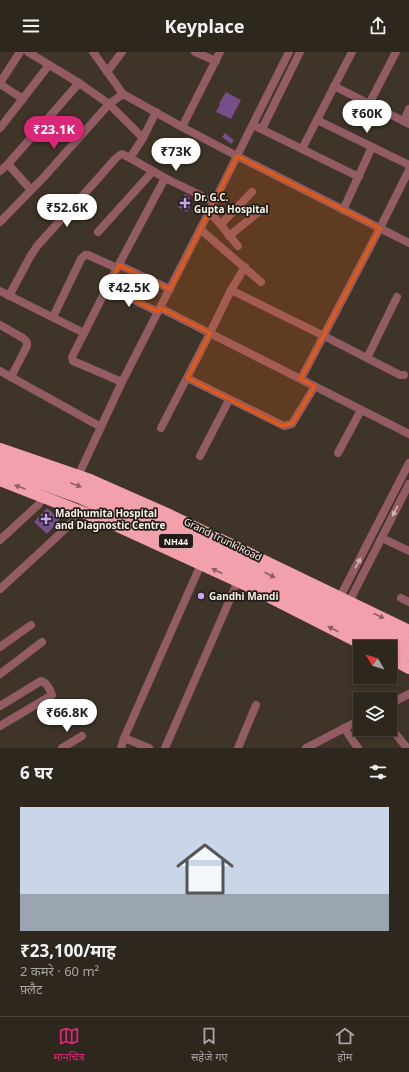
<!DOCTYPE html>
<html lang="hi">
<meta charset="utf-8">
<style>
body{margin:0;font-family:"Noto Sans","Noto Sans Devanagari",sans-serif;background:#362f26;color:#f1f3f6;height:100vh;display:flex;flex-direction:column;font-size:15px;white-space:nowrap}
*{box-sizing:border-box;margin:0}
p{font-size:13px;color:#a7a5a4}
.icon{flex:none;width:22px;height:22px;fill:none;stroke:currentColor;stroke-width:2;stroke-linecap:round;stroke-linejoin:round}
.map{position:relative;height:696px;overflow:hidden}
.sheet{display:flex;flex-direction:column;background:#2e271d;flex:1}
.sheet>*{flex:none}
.needle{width:26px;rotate:308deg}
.buttons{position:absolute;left:353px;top:588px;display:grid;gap:8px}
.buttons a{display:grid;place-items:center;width:44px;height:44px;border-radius:0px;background:#2e271d;box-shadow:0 2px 6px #0003,0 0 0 1px #49443b;font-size:20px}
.price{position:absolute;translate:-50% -34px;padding:0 9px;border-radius:14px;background:#fff;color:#222;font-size:13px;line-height:26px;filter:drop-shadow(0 1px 2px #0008)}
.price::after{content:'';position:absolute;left:50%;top:24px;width:12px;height:9px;margin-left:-6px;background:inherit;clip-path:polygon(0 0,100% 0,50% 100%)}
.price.selected{background:#db2777;color:#fff}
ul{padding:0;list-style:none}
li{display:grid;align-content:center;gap:8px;height:212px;padding:0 20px}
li+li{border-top:1px solid #49443b}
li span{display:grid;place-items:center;height:124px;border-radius:0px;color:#555}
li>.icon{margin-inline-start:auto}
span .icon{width:72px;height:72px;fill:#fffc;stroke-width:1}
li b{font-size:17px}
h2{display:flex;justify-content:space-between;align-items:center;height:48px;padding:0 20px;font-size:17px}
header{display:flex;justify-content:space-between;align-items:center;height:52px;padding:0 20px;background:#2e271d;font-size:18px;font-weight:700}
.menu{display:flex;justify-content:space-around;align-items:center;height:56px;border-top:1px solid #49443b;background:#2e271d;font-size:11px;color:#a7a5a4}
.menu a{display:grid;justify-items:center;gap:2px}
.menu .selected{color:#db2777}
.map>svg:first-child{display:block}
.building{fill:#764e89}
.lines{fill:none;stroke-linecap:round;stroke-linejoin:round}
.minor{stroke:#935c64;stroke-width:8}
.highway{stroke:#f2a1ac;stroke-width:12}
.oneway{fill:#8a5e62}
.oneway2{fill:#cfb5b3}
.marked{fill:#e8590c;fill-opacity:0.2;stroke:#e8590c;stroke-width:3;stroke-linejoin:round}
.poi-dot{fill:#c4a7f1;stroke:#211c17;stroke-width:1.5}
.labels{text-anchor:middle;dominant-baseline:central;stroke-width:3.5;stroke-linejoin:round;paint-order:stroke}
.shield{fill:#211c17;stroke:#b7b0a9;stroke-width:1}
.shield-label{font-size:9px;font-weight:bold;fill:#f7f0e8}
.poi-label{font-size:10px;font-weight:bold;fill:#f7f0e8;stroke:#211c17;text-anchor:start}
.street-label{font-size:10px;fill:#f7f0e8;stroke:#211c17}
</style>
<header><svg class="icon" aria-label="menu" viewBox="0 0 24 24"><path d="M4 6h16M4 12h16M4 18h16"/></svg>Keyplace<svg class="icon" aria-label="share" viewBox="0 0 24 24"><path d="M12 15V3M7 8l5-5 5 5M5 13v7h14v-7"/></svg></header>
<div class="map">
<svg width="409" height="696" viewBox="0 0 409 696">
<rect width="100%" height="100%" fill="#3e3427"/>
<g class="building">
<path d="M226 40 241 48 231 67 216 60 220 52 219 51Z"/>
<path d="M225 81 234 88 231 92 222 85Z"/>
<path d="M185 142 190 145 188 148 192 150 187 160 178 155Z"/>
<path d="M47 456 54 462 55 461 61 466 47 482 34 470Z"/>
</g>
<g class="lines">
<g class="minor">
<path d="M28 0 79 31 109 52 143 86"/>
<path d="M93 0 123 42 182 75 237 104 409 191"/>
<path d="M195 0 216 9"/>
<path d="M107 20 122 0"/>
<path d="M0 31 20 0"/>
<path d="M0 32 23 47"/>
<path d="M334 34 409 72"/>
<path d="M369 52 396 0"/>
<path d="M317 68 409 113"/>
<path d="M404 69 409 57"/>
<path d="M253 73 359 125"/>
<path d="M182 75 220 0"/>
<path d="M0 76 49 13"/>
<path d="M262 77 300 0"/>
<path d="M302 97 352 0"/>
<path d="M130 106 143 86 156 60"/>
<path d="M8 112 31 138"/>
<path d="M0 119 8 112 79 31"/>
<path d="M343 158 372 95"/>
<path d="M209 160C220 170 228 183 238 194"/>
<path d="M0 170 44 125 109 52 123 42"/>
<path d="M221 172 252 140"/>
<path d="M200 177 261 230"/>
<path d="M98 180 153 119"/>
<path d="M229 184 261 158"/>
<path d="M119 213 170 237"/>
<path d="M108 235 158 260"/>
<path d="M231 238 324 284 400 323H404"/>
<path d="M0 239 84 281"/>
<path d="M9 244 31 203 38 193 94 131 115 107 120 103 122 102 130 106 165 126 214 150"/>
<path d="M160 256 409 382"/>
<path d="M53 265 81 207 85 203H88L117 216"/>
<path d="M0 273 23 286 27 290V294L11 325"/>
<path d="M367 306 397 245"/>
<path d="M0 319 101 375"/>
<path d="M187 326 284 374 292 372 315 334"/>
<path d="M301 327 380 176 409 118"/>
<path d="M122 330 73 309 72 305 117 216 165 126"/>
<path d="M161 376 210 281 231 238 245 215"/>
<path d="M338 401 361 358"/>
<path d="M200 404 229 348"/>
<path d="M78 424 122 330 214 150 289 0"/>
<path d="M382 486 409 499"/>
<path d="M0 488 39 452 43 444"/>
<path d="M0 537 49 492 83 460"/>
<path d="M340 545 409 411"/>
<path d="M401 546 409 550"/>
<path d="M349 550 409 432"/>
<path d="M0 595 31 573"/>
<path d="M0 622 42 590"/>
<path d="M390 652 409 642"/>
<path d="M0 654 41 629C47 630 50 638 52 643L0 674"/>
<path d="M390 675 407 696"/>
<path d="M344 676 358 696"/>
<path d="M124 686 149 696"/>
<path d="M62 696 82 684"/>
<path d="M121 696 124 686 201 512"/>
<path d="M165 696 238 529"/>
<path d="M238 696 256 653"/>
<path d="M306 696 360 668"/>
</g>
<g class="highway">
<path d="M0 397 90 428 167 462 409 579"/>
<path d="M0 406 82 435 219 497 409 592"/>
<path d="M0 417 79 445 214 506 409 603"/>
<path d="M0 428 120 475 240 530 368 595"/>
<path d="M390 606 409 616"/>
</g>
</g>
<defs><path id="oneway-solid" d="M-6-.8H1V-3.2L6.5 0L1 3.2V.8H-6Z"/></defs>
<g class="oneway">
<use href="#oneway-solid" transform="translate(76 433) rotate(20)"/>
<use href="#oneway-solid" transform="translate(20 435) rotate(-160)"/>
<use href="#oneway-solid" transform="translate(217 519) rotate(-155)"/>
<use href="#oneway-solid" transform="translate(270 523) rotate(27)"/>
<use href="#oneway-solid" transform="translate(379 564) rotate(26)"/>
<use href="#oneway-solid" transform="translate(333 577) rotate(-153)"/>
</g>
<g class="oneway2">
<use href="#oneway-solid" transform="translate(395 459) rotate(117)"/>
<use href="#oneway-solid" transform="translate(358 511) rotate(-62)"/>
</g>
<path class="marked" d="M237 104 380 176 301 327 315 334 292 372 282 374 187 326 210 281 160 256 158 260 108 235 119 213 170 237Z"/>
<g class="poi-dot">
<path d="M183 145h4v4h4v4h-4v4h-4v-4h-4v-4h4z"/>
<path d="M44 461h4v4h4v4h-4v4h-4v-4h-4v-4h4z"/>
<circle cx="201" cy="544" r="4"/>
</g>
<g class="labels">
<rect class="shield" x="159" y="482" width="34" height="14" rx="3"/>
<g class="shield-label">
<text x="176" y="489">NH44</text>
</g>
<g class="poi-label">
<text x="194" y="145">Dr. G.C.<tspan x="194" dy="12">Gupta Hospital</tspan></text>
<text x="55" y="461">Madhumita Hospital<tspan x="55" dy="12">and Diagnostic Centre</tspan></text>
<text x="209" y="544">Gandhi Mandi</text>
</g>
<g class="street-label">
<text transform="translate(223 487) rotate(26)">Grand Trunk Road</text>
</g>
</g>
</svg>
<div class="buttons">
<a><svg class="needle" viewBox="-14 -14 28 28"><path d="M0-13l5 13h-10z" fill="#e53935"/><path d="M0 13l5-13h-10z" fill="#a7a5a4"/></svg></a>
<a><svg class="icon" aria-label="layers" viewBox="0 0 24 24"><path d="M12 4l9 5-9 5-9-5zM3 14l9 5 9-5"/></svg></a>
</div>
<b class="price" style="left:367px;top:82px">₹60K</b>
<b class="price selected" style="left:54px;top:98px">₹23.1K</b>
<b class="price" style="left:176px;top:120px">₹73K</b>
<b class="price" style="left:67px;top:176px">₹52.6K</b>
<b class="price" style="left:129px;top:256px">₹42.5K</b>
<b class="price" style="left:67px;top:681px">₹66.8K</b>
</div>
<section class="sheet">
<h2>6 घर<svg class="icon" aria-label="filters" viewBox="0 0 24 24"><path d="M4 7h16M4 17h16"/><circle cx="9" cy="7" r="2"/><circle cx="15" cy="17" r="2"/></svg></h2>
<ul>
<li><span style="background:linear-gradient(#c9d6e8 70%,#9aa5b1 0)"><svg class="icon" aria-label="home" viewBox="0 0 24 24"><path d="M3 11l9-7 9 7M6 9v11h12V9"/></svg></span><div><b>₹23,100/माह</b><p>2 कमरे · 60 m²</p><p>फ़्लैट</p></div></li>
</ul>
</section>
<nav class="menu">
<a class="selected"><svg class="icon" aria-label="map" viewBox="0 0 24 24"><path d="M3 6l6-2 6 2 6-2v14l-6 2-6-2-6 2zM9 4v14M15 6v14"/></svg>मानचित्र</a>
<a><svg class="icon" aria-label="saved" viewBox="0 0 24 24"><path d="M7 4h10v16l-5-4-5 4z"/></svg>सहेजे गए</a>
<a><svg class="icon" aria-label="home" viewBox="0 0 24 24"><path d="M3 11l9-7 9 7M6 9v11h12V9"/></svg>होम</a>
</nav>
